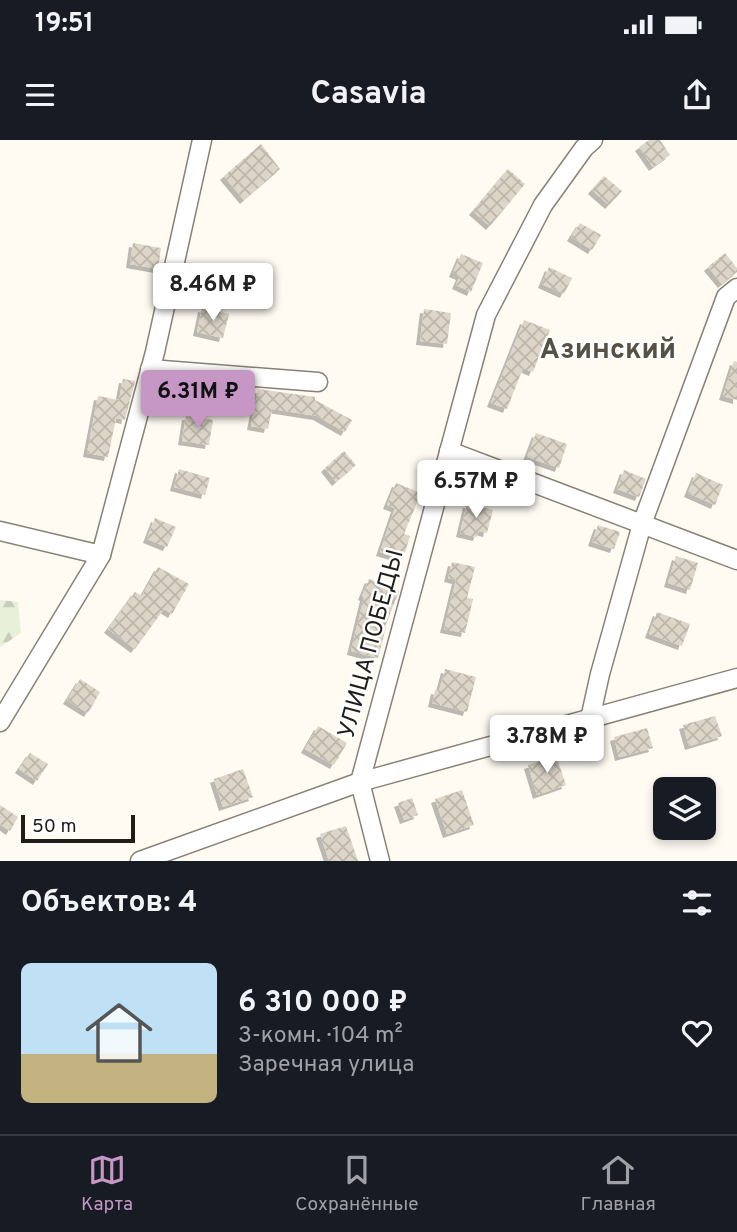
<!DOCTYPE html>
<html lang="ru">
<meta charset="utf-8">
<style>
body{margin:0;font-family:Overpass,sans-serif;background:#20242c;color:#f1f3f6;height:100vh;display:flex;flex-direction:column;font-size:26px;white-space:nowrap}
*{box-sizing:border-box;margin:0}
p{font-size:23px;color:#9ea1a6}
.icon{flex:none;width:38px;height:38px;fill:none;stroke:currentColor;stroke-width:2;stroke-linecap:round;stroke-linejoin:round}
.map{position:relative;height:721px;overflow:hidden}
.drawer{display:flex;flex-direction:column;background:#171b24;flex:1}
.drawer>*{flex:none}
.buttons{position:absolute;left:653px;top:637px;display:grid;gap:14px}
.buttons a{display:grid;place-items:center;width:63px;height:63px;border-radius:10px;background:#171b24;box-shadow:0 4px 10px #0003;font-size:35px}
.scale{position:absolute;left:21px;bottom:18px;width:114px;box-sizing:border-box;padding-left:7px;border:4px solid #201e19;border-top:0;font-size:19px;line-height:24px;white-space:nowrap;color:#201e19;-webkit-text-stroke:5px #fff;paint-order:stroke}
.price{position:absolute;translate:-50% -60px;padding:0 16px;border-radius:7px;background:#fff;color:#222;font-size:23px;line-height:46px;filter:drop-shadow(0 2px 4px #0008)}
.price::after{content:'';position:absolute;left:50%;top:42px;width:21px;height:16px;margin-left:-10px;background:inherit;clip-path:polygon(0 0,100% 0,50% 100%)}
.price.active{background:#c696c4;color:#111}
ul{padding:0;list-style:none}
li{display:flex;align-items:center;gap:21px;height:175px;padding:0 21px}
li+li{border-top:2px solid #363941}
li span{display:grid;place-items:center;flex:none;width:196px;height:140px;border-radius:10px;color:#555}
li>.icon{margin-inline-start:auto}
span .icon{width:84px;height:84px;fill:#fffc;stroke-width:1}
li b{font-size:30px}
h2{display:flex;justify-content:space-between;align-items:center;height:84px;padding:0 21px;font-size:30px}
.status{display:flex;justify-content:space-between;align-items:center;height:49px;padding:0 35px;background:#171b24;direction:ltr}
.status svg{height:19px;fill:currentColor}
header{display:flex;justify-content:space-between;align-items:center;height:91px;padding:0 21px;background:#171b24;font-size:32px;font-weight:700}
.tab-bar{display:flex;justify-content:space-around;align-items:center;height:98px;border-top:2px solid #363941;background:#171b24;font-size:19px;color:#9ea1a6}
.tab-bar a{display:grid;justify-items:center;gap:4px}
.tab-bar .active{color:#c696c4}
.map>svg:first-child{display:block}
.forest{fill:url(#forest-firs)}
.building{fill:url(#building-cross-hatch);filter:url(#shadow)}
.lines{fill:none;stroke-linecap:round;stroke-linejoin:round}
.minor-casing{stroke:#888175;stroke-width:21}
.minor{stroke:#fff;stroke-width:18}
.labels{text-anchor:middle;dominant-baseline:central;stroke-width:5;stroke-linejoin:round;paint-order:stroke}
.street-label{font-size:24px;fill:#201e19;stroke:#fff}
.quarter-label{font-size:28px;font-weight:bold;fill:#575145;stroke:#fff}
</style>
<div class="status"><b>19:51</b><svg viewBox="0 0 49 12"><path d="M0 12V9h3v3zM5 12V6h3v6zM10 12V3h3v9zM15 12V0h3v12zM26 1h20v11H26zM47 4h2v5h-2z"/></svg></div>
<header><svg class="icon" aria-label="menu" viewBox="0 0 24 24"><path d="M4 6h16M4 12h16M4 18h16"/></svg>Casavia<svg class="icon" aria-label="share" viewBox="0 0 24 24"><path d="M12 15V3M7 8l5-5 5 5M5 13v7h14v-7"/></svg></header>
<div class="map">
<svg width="737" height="721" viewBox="0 0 737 721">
<defs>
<pattern id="forest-firs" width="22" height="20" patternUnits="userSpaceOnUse" patternTransform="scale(1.75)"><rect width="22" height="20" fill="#e7f0d9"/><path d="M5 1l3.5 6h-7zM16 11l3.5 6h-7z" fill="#c6cdba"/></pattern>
<pattern id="building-cross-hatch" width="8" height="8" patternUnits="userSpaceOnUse" patternTransform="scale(1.75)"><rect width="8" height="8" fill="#ddd5c8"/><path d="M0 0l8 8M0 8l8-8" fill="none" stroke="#bdb6ab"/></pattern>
<filter id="shadow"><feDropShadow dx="-4" dy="4" stdDeviation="0" flood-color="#0004"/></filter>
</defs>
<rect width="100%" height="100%" fill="#fffaf2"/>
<path class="forest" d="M0 460 18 462 21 493 0 507Z"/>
<g class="building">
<path d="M649 0H660L670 15 653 27 639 7Z"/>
<path d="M261 4 280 29 244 60 224 36Z"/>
<path d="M508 29 525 44 490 86 473 71Z"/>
<path d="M604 36 622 51 609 65 592 50Z"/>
<path d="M580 83 601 95 592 110 571 97Z"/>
<path d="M133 103 161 108 158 129 130 124Z"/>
<path d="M725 113 737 128V132L722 144 708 127Z"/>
<path d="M461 114 483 123 471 152 456 145 460 136 453 133Z"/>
<path d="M549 127 572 138 564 154 542 144Z"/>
<path d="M202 168 229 174 223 198 197 192Z"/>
<path d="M424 169 451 173 447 204 420 201Z"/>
<path d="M524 180 550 190 533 232 523 228 507 269 491 263Z"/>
<path d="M734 221 737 222V260L723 256Z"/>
<path d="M123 239 135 241 125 280 116 278 108 317 87 313 98 256 119 260Z"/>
<path d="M258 249 315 257V260L352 280 345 292 317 276 272 269 268 289 251 286Z"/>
<path d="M186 276 213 280 209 305 182 301Z"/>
<path d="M536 293 567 304 559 328 527 317Z"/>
<path d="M344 311 356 325 336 342 325 328Z"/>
<path d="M179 329 210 338 205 355 174 347Z"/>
<path d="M624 330 646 339 639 357 617 349Z"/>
<path d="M696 333 723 345 715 365 688 353Z"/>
<path d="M396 343 421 353 404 394 410 396 403 419 380 412 395 368 387 365Z"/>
<path d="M467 364 493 370 487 393 479 391 477 397 460 393Z"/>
<path d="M155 378 176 387 167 407 147 399Z"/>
<path d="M598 385 620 392 614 409 592 402Z"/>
<path d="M676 416 698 423 690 450 668 443Z"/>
<path d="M452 422 475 427 467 458 473 459 465 493 444 489 456 440 448 438Z"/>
<path d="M158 427 189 444 172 474 164 469 135 509 108 489 135 452 142 456Z"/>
<path d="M369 439 399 451 385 487H386L378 518 351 511 364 457 362 456Z"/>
<path d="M657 472 690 484 682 506 649 494Z"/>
<path d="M445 529 476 537 467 572 432 563 435 550 439 551Z"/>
<path d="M80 539 100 552 88 573 67 560Z"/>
<path d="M715 576 722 596 689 606 683 585Z"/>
<path d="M318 586 347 603 334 625 305 609Z"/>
<path d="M647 588 653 608 619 617 614 597Z"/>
<path d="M30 613 48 624 37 641 19 629Z"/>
<path d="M556 616 566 645 537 655 528 625Z"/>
<path d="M243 629 253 657 223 667 214 639Z"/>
<path d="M462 650 474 685 447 694 435 659Z"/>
<path d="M412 658 418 675 404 680 398 663Z"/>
<path d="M0 665 18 677 10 691 0 684Z"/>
<path d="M346 686 358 721H329L320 694Z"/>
</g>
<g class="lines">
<g class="minor-casing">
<g id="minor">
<path d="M150 229 318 242"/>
<path d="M449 311 737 420"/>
<path d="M0 391 101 415"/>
<path d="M590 579 600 534 642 384 726 157 737 148"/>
<path d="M0 582 101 415 155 212 202 0"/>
<path d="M140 721 360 642 737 538"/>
<path d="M380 721 360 642 486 175 543 65 584 8 593 0"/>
</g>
</g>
<use href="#minor" class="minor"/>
</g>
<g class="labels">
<g class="street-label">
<text transform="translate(372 504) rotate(-75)">УЛИЦА ПОБЕДЫ</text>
</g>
<g class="quarter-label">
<text x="608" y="211">Азинский</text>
</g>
</g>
</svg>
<div class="buttons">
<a><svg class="icon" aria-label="layers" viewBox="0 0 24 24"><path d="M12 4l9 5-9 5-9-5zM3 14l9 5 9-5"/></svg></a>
</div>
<div class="scale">50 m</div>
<b class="price" style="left:213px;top:183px">8.46M ₽</b>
<b class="price active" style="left:198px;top:290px">6.31M ₽</b>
<b class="price" style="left:476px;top:380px">6.57M ₽</b>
<b class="price" style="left:547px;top:635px">3.78M ₽</b>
</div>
<section class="drawer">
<h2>Объектов: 4<svg class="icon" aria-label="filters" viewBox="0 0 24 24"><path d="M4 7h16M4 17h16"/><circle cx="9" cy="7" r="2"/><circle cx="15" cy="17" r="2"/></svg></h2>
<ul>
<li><span style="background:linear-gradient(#bfe0f5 65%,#c2b280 0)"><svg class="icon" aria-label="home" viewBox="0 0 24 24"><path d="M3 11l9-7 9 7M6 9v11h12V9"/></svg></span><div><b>6 310 000 ₽</b><p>3-комн. · 104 m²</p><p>Заречная улица</p></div><svg class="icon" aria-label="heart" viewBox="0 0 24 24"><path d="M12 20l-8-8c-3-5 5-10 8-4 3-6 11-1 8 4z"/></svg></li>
</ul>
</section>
<nav class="tab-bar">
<a class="active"><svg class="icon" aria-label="map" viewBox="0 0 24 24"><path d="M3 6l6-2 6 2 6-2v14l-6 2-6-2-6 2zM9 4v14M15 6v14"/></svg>Карта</a>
<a><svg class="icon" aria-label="saved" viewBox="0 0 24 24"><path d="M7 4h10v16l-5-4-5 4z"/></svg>Сохранённые</a>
<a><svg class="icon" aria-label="home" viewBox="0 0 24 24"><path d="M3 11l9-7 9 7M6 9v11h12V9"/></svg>Главная</a>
</nav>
